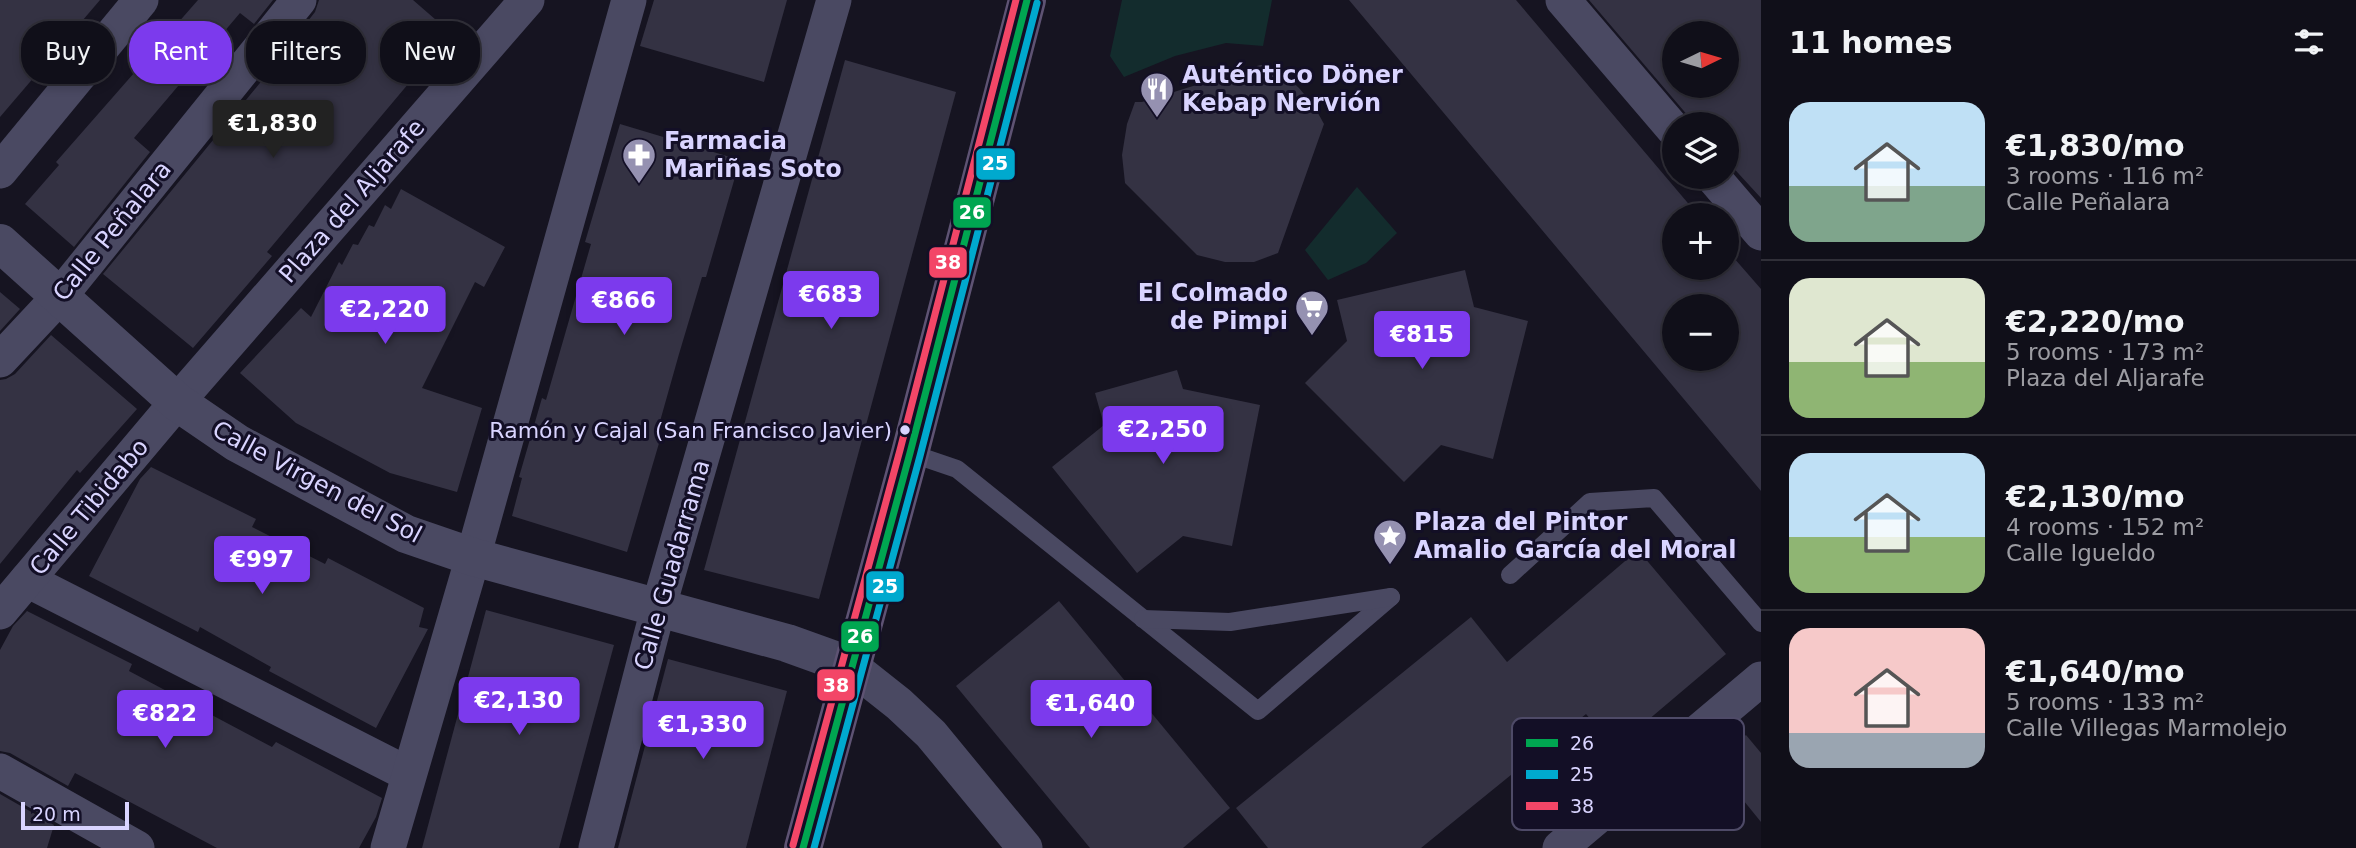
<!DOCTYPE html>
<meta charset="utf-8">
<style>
body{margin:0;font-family:"DejaVu Sans",sans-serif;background:#1e1d26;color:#f1f3f6;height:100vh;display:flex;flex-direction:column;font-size:26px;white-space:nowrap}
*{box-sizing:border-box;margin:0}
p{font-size:23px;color:#9c9ca2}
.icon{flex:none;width:38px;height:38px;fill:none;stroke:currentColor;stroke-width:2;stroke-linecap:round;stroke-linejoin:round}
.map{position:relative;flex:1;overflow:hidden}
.sheet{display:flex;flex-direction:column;background:#100f19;width:595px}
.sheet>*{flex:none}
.top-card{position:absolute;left:21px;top:21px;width:665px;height:63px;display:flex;gap:14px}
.needle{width:46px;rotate:85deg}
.fabs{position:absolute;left:1662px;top:21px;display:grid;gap:14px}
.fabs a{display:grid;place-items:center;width:77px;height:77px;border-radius:50%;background:#100f19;box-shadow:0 4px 10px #0003,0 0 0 2px #302f38;font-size:35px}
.scale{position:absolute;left:21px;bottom:18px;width:108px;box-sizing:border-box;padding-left:7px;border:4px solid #d9d4ff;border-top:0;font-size:19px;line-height:24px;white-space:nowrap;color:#d9d4ff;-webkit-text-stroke:5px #130f26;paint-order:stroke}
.price{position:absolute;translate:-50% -60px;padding:0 16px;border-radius:7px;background:#7c3aed;color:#fff;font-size:23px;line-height:46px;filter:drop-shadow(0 2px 4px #0008)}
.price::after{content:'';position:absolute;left:50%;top:42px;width:21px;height:16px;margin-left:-10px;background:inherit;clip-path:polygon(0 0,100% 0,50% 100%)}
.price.active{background:#222;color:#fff}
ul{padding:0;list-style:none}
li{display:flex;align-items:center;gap:21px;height:175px;padding:0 28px}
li+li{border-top:2px solid #302f38}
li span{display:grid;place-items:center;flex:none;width:196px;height:140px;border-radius:21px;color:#555}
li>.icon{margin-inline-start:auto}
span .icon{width:84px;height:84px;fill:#fffc;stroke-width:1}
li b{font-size:30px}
h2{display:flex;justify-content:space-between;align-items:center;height:84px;padding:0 28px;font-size:30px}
.tag{padding:0 24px;border-radius:28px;background:#100f19;box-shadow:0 4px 10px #0003,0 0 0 2px #302f38;font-size:24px;line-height:63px}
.tag.active{background:#7c3aed;color:#fff}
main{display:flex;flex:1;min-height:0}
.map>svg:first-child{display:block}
.green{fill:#132c2d}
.building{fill:#343243;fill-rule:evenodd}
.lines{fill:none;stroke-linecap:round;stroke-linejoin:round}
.service{stroke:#4a4962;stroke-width:18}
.minor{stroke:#4a4962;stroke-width:35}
.tertiary{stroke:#4a4962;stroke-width:38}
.primary{stroke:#5e5373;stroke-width:38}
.bus-1-casing{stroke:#130f26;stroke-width:12}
.bus-2-casing{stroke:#130f26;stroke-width:12}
.bus-3-casing{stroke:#130f26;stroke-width:12}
.bus-1{stroke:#00a651;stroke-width:7}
.bus-2{stroke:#00a9ce;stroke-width:7}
.bus-3{stroke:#f34667;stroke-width:7}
.bus-dot{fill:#d9d4ff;stroke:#130f26;stroke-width:2.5}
.labels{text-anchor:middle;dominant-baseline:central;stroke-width:6;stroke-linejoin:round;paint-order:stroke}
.bus-label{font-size:22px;fill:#d9d4ff;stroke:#130f26;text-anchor:end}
.poi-label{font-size:24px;font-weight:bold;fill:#d9d4ff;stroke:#130f26;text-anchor:start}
.street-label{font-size:24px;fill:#d9d4ff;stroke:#130f26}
.key{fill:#130f26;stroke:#4e4a67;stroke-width:2}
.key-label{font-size:19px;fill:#d9d4ff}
.line-badge{stroke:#130f26;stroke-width:2.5}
.badge-label{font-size:19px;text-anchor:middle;font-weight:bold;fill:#fff}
</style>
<main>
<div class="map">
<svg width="1761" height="848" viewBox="0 0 1761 848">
<rect width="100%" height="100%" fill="#161421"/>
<g class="green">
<path d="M1122 0H1272L1263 46 1226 43 1175 56 1124 77 1110 56Z"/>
<path d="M1357 187 1397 233 1366 263 1328 280 1305 250Z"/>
</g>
<g class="building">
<path d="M0 0H100L0 117Z"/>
<path d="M198 0H273L254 24 240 13 134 138 150 152 74 247 25 204 59 165 56 162Z"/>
<path d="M319 0H413L451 33 267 252 272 256 193 348 103 274 287 50 286 49 315 12Z"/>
<path d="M654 0H787L764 82 640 46Z"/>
<path d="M1349 0H1516L1698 215H1675V268H1727V250L1761 289V491ZM1675 306H1727V359H1675Z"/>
<path d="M1589 0H1761V198L1727 161V124H1695ZM1675 33H1727V86H1675Z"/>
<path d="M845 60 956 92 819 599 704 570Z"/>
<path d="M1260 65H1266L1285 75 1299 88 1314 106 1324 124 1278 253 1254 262H1225L1197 255 1125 183 1122 155 1127 124 1135 102H1142Z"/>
<path d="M620 124 740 160 706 277H702L679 354 657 432 662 433 627 552 512 516 522 478 519 477 542 398 546 400 591 244 585 242Z"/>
<path d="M401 189 505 247 484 287 475 282 422 388 482 408 457 492 390 473 296 423 240 373 301 308 311 317 339 262 342 265 353 244 358 245 369 225 374 227 385 205 391 209Z"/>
<path d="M1465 270 1474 307 1528 321 1493 459 1441 445 1404 482 1305 383 1347 341 1337 300Z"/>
<path d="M0 292 20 309 0 331Z"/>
<path d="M51 335 137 409 80 473 77 470 0 564V380L6 379 15 374Z"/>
<path d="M1177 370 1183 389 1260 405 1232 546 1183 536 1137 573 1052 467 1104 425 1095 393Z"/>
<path d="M151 467 256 519 252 527 325 564 328 558 424 608 419 627 428 629 376 728 269 671 271 667 200 627 198 632 89 576 140 479Z"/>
<path d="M1638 550 1726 654 1615 748 1586 714 1421 848H1268L1236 808 1471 617 1507 662Z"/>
<path d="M1059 601 1230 808 1183 848H1090L956 686Z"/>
<path d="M486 610 614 645 559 848H422Z"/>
<path d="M27 611 132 664 129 671 272 747 276 742 382 798 376 817 359 848H217L75 773 68 786 10 753 0 751V650L13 626Z"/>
<path d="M668 659 787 691 746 848H618Z"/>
<path d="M1746 735 1761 753V822L1713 763Z"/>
<path d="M0 794 54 825 47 848H0Z"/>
</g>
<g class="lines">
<g class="service">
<path d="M910 453 957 469 1258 711 1391 597"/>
<path d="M1510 575 1590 502 1654 498 1761 623"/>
<path d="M1143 619 1230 622 1391 597"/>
</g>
<g class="minor">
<path d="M1563 0 1675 131"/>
<path d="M0 171 141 0"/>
<path d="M1713 177 1761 233"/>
<path d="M0 360 60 296 299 0"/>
<path d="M27 580 408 774"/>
<path d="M0 612 177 402 527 0"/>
<path d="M851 666 899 704 931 734 1025 848"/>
<path d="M0 771 137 848"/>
<path d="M388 848 473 557 629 0"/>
<path d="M596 848 658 609 834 0"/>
<path d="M1560 848 1761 679"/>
</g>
<path class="tertiary" d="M0 243 177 402 237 443 406 534 473 557 787 643 851 666"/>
<path class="primary" d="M803 848 910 453 1027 0"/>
<g class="bus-1-casing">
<path id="bus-1" d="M803 848 910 453 1027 0"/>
</g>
<g class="bus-2-casing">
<path id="bus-2" d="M814 848 920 456 1037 3"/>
</g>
<g class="bus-3-casing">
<path id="bus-3" d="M793 845 900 450 1016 0"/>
</g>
<use href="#bus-1" class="bus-1"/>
<use href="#bus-2" class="bus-2"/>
<use href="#bus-3" class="bus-3"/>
</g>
<defs>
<g id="restaurant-pin" transform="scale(1.75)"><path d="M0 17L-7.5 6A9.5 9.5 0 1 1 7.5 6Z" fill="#9591b1" stroke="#130f26"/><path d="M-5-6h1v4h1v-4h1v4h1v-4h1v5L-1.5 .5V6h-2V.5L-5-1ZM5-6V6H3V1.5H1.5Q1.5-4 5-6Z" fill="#fff"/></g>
<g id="pharmacy-pin" transform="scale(1.75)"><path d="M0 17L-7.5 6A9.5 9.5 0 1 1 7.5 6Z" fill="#9591b1" stroke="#130f26"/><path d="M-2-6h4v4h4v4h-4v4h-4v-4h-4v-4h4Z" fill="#fff"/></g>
<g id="supermarket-pin" transform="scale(1.75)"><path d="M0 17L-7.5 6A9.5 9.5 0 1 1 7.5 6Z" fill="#9591b1" stroke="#130f26"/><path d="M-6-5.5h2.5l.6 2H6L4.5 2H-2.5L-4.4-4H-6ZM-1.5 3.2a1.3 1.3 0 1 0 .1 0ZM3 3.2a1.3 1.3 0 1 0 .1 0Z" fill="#fff"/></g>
<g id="sight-pin" transform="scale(1.75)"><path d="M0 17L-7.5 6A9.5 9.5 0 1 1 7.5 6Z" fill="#9591b1" stroke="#130f26"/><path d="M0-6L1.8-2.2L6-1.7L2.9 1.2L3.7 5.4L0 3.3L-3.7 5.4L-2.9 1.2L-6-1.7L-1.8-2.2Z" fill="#fff"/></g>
</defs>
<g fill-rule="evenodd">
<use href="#restaurant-pin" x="1157" y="89"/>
<use href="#pharmacy-pin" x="639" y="155"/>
<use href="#supermarket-pin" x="1312" y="307"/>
<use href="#sight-pin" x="1390" y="536"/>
</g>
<circle class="bus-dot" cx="905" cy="430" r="6"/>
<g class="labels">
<g class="bus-label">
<text x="892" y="430">Ramón y Cajal (San Francisco Javier)</text>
</g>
<g class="poi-label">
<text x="1182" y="75">Auténtico Döner<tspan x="1182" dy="28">Kebap Nervión</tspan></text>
<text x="664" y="141">Farmacia<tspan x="664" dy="28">Mariñas Soto</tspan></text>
<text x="1288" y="293" text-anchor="end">El Colmado<tspan x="1288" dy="28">de Pimpi</tspan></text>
<text x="1414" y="522">Plaza del Pintor<tspan x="1414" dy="28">Amalio García del Moral</tspan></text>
</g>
<g class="street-label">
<text transform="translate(352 201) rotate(-49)">Plaza del Aljarafe</text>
<text transform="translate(112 231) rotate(-51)">Calle Peñalara</text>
<text transform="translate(317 482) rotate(28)">Calle Virgen del Sol</text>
<text transform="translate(89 507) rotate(-50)">Calle Tibidabo</text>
<text transform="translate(672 565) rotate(-74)">Calle Guadarrama</text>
</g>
</g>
<rect x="1512" y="718" width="232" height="112" rx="10" class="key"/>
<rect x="1526" y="739" width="32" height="8" fill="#00a651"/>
<rect x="1526" y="770" width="32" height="9" fill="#00a9ce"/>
<rect x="1526" y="802" width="32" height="8" fill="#f34667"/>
<g class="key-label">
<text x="1570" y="750">26</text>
<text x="1570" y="781">25</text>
<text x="1570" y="813">38</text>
</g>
<g class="line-badge">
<rect x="975" y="147" width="41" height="34" rx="7" fill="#00a9ce"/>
<rect x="952" y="196" width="40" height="33" rx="7" fill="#00a651"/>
<rect x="928" y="246" width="40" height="33" rx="7" fill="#f34667"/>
<rect x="865" y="570" width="40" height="33" rx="7" fill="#00a9ce"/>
<rect x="840" y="620" width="40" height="33" rx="7" fill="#00a651"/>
<rect x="816" y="668" width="40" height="34" rx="7" fill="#f34667"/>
</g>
<g class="badge-label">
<text x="995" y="170">25</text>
<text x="972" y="219">26</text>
<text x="948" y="269">38</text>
<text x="885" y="593">25</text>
<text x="860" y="643">26</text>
<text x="836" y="692">38</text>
</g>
</svg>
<div class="fabs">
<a><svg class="needle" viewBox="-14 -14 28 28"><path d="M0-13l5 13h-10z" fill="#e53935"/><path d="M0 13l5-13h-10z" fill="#9c9ca2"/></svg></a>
<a><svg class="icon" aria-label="layers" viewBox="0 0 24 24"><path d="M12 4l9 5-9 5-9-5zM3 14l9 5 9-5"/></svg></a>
<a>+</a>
<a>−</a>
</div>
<div class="scale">20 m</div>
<b class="price active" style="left:273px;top:160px">€1,830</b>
<b class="price" style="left:831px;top:331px">€683</b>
<b class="price" style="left:624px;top:337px">€866</b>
<b class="price" style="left:385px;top:346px">€2,220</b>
<b class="price" style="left:1422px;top:371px">€815</b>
<b class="price" style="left:1163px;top:466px">€2,250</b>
<b class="price" style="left:262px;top:596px">€997</b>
<b class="price" style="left:519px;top:737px">€2,130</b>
<b class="price" style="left:1091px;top:740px">€1,640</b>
<b class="price" style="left:165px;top:750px">€822</b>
<b class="price" style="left:703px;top:761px">€1,330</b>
<div class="top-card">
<a class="tag">Buy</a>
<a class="tag active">Rent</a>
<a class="tag">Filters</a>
<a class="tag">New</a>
</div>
</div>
<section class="sheet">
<h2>11 homes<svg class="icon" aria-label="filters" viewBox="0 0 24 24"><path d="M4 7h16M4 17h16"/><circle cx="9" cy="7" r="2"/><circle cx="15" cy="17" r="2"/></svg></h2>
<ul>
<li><span style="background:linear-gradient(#bfe0f5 60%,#7fa58c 0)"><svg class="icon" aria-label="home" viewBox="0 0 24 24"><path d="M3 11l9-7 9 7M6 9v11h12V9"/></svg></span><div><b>€1,830/mo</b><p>3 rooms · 116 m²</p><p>Calle Peñalara</p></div></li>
<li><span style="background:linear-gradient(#dfe7d0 60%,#8fb573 0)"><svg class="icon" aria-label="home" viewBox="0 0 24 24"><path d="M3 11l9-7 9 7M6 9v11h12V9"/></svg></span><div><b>€2,220/mo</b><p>5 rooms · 173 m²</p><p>Plaza del Aljarafe</p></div></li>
<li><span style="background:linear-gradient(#bfe0f5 60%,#8fb573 0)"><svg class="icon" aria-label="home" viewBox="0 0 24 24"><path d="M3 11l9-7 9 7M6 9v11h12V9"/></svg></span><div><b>€2,130/mo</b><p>4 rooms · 152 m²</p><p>Calle Igueldo</p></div></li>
<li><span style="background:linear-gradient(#f6c9c9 75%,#9aa5b1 0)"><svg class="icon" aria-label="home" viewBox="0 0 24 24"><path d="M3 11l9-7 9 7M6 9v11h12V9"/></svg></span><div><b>€1,640/mo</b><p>5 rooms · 133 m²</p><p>Calle Villegas Marmolejo</p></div></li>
</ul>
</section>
</main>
